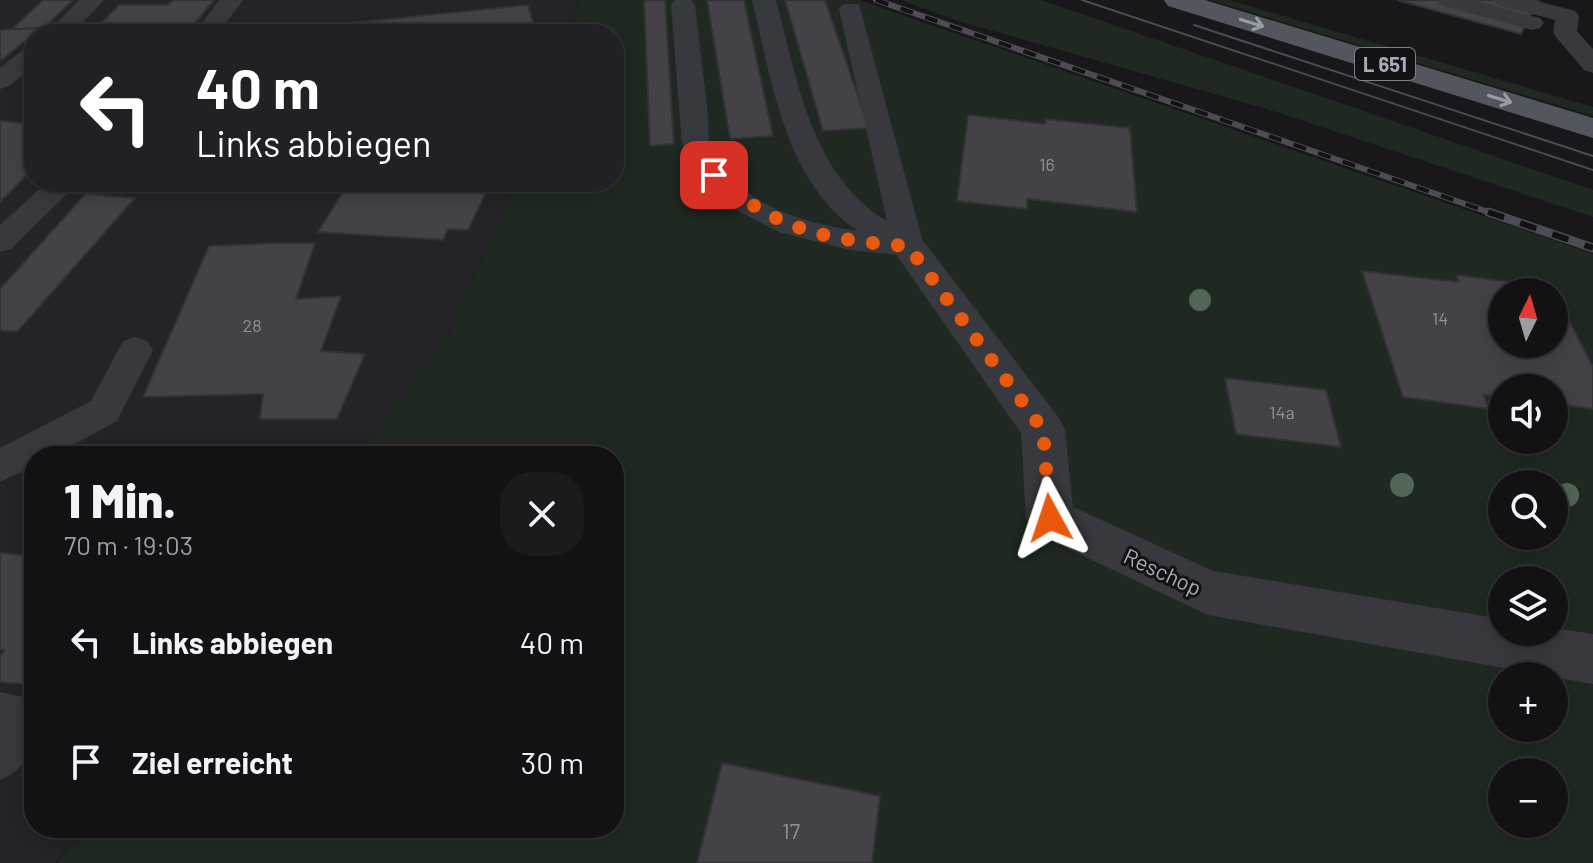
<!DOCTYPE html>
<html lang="de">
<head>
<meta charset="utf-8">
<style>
  :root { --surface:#121114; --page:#1b1a1d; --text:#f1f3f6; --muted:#9c9da0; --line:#313134 }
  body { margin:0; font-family:Barlow,sans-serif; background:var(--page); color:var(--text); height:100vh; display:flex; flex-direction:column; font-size:30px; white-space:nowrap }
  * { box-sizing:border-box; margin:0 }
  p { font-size:26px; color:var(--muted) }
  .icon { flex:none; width:44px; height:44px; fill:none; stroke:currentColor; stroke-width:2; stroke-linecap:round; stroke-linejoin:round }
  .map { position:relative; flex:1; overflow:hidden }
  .side { position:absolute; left:24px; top:446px; width:600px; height:392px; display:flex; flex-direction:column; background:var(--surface); border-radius:32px; box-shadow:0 4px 20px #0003,0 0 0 2px var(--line) }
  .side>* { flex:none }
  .guide { position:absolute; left:24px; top:24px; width:600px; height:168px; border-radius:32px; box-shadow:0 4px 20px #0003,0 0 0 2px var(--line); background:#202124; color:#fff; overflow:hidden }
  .needle { width:52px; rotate:5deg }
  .fabs { position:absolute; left:1488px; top:278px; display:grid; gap:16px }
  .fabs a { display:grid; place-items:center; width:80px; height:80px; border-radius:50%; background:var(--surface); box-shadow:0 4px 20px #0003,0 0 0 2px var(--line); font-size:40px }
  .pin { position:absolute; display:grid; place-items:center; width:68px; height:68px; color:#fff; margin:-34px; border-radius:16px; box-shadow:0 4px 12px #0006 }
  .me { position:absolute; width:88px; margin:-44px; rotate:355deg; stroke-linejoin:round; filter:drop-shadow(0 0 6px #0008) }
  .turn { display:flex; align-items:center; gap:28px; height:168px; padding:0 40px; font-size:36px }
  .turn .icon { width:104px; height:104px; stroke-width:2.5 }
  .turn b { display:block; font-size:56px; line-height:68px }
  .round { display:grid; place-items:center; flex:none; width:84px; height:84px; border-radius:32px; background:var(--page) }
  .head { display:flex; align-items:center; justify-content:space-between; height:136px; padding:0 40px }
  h1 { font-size:48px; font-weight:800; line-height:60px }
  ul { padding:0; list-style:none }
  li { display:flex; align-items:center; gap:24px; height:120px; padding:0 40px }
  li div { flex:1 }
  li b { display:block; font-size:30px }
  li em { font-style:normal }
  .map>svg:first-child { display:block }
  .built { fill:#242327 }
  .green { fill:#1f2821; fill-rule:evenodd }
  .building { fill:#424247; stroke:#323136; stroke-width:2; fill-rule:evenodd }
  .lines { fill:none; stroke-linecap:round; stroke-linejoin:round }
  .lane { fill:#38393f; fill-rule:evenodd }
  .street { fill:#38393f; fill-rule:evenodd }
  .primary { fill:#54565e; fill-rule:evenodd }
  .tram { stroke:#4b4d54; stroke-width:2 }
  .rail-far1-casing { stroke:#4b4d54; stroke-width:6 }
  .rail-casing { stroke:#4b4d54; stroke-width:9 }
  .rail-far1 { stroke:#121215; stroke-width:4; stroke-dasharray:13; stroke-linecap:butt }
  .rail { stroke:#121215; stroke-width:6; stroke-dasharray:17; stroke-linecap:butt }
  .tree { fill:#516654 }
  .oneway { stroke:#989ca8 }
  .route { stroke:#ea580c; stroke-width:14; stroke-dasharray:0 25.2 }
  .labels { text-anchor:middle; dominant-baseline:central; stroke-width:6; stroke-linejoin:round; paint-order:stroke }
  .number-label { font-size:18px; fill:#8f929d }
  .shield { fill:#121215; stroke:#7c7e88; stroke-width:2 }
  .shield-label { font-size:20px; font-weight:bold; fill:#a9adba }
  .street-label { font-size:22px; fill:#a9adba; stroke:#121215 }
  .near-number-label { font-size:22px; fill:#8f929d }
</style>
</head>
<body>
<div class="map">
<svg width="1593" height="863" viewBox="0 0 1593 863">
  <rect width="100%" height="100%" fill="#18171a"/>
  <path class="built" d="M0,0H578L570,34H34V182H516L449,334L358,456H34V828H82L56,863H0Z"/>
  <g class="green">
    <path d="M578,0H859L1593,254V863H57L82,828H614V456H358L449,334L516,182H614V34H570ZM1502,292H1554V344H1502ZM1502,388H1554V440H1502ZM1502,484H1554V536H1502ZM1502,580H1554V632H1502ZM1502,676H1554V728H1502ZM1502,772H1554V824H1502Z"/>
    <path d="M901,0H1041L1593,190V217L1270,110L958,21Z"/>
    <path d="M1210,0H1229L1593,107V116Z"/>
  </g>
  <g class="building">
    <path d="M43,0H73L44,28L12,29Z"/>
    <path d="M173,0H214L191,28L95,29L119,5H168Z"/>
    <path d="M644,0H665L674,144L650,146Z"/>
    <path d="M707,0H744L773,136L730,139Z"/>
    <path d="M785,0H825L869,128L823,131Z"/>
    <path d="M1397,0H1539L1521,34Z"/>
    <path d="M528,5L537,34H280V30Z"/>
    <path d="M44,28L34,34L0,61V30Z"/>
    <path d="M968,115L1045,124L1046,119L1130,128L1137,212L1027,199V209L957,201Z"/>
    <path d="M0,121L34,124V168L0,202Z"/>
    <path d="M349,182H491L468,230L448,229L443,240L318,232Z"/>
    <path d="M85,194L135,198L18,331H0V289Z"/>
    <path d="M279,243H315L296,299L341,296L321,351L365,354L337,419H260L263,394L143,397L209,246Z"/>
    <path d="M1362,271L1459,282L1456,275L1552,287L1593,367V409L1554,404V388H1502V397L1484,395L1489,409L1403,397ZM1502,292H1554V344H1502Z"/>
    <path d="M1225,378L1326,390L1341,447L1236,434Z"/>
    <path d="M0,553L34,556V685L0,682V657L5,650L0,649Z"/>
    <path d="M722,763L880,796L872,863H697Z"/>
  </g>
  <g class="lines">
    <g class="lane">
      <path d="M79,0H104L72,34H46Z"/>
      <path d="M219,0H243L218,34H194Z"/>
      <path d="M675,0H691L695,5C699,42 704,78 708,115C709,127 707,141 712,152C736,204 807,224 858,231C784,181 772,80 752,0H776C797,78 811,176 887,221L839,9L843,4H859L924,246L919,253L908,256L850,250L779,232L725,204L704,183L682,144L671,5Z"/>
      <path d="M1436,0H1474L1540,18L1544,23L1540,28L1532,30L1440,5Z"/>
      <path d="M1494,0H1533L1575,11L1579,16L1577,31L1593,49V73L1584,70L1556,37L1553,32L1555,20L1498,5Z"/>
      <path d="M34,46V66L9,86L0,89V68L25,48Z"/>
      <path d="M47,182H79L11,249L0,252V225Z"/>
      <path d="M135,337L147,341L153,350L117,421L53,456H34V466L0,482V448L91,401L123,341Z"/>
      <path d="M0,692L34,699C34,735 39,763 0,780Z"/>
    </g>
    <path class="street" d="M908,234L921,238L1059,418L1065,430L1073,507L1213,571L1502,619V632H1554V628L1593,634V684L1208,615L1033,532L1026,518L1021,433L890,246L895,238Z"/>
    <path class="primary" d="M1164,0H1205L1593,118V138L1168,6Z"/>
    <g class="tram">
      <path d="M1082,0L1593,170"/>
      <path d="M1194,25L1593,156"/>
    </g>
    <g class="rail-far1-casing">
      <path id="rail-far1" d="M876,0L1494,214"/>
    </g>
    <g class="rail-casing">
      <path id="rail" d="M1488,212L1593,248"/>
    </g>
    <use href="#rail-far1" class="rail-far1"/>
    <use href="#rail" class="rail"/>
  </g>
  <g class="tree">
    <circle cx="1200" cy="300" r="11"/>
    <circle cx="1402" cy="485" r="12"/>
    <circle cx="1567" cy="495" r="12"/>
  </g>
  <defs><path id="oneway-shaft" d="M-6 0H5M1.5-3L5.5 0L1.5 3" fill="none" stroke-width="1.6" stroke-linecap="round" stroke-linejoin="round" transform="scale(2)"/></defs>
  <g class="oneway">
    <use href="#oneway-shaft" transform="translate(1252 23) rotate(17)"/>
    <use href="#oneway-shaft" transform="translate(1500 99) rotate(17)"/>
  </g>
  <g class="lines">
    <path class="route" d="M714,175C776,231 827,240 908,246L1043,430L1050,518"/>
  </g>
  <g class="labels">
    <g class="number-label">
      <text x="1047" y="164">16</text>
      <text x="1440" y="318">14</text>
      <text x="252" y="325">28</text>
      <text x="1282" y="412">14a</text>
    </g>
    <rect class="shield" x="1355" y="48" width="60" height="32" rx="6"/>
    <g class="shield-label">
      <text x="1385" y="64">L 651</text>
    </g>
    <g class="street-label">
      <text transform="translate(1163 571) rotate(25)">Reschop</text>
    </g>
    <g class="near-number-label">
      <text x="791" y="830">17</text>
    </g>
  </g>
</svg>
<div class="fabs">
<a><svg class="needle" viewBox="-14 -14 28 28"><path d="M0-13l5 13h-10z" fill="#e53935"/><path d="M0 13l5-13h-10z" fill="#9c9da0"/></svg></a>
<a><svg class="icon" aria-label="sound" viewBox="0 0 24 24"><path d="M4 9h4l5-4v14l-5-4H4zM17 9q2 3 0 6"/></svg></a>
<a><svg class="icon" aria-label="search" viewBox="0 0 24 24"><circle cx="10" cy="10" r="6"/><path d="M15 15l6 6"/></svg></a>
<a><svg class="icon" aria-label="layers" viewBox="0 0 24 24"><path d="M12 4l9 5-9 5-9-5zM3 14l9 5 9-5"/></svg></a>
<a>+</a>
<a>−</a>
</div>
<div class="pin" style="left:714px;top:175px;background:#d93025"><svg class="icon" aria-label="arrive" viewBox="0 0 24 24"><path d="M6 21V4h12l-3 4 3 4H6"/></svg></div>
<svg class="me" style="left:1050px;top:518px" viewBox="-20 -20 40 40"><path d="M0-17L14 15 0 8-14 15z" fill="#ea580c" stroke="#fff" stroke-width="4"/></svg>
<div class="guide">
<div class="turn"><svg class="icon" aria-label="left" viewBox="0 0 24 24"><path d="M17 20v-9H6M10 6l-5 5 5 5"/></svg><div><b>40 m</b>Links abbiegen</div></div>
</div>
<section class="side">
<div class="head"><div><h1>1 Min.</h1><p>70 m · 19:03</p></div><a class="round"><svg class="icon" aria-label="close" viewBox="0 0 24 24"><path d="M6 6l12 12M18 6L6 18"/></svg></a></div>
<ul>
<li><svg class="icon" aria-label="left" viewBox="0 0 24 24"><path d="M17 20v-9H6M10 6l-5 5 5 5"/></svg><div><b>Links abbiegen</b></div><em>40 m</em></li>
<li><svg class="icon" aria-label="arrive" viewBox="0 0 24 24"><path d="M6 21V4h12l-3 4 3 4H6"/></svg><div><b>Ziel erreicht</b></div><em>30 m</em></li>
</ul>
</section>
</div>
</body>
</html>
